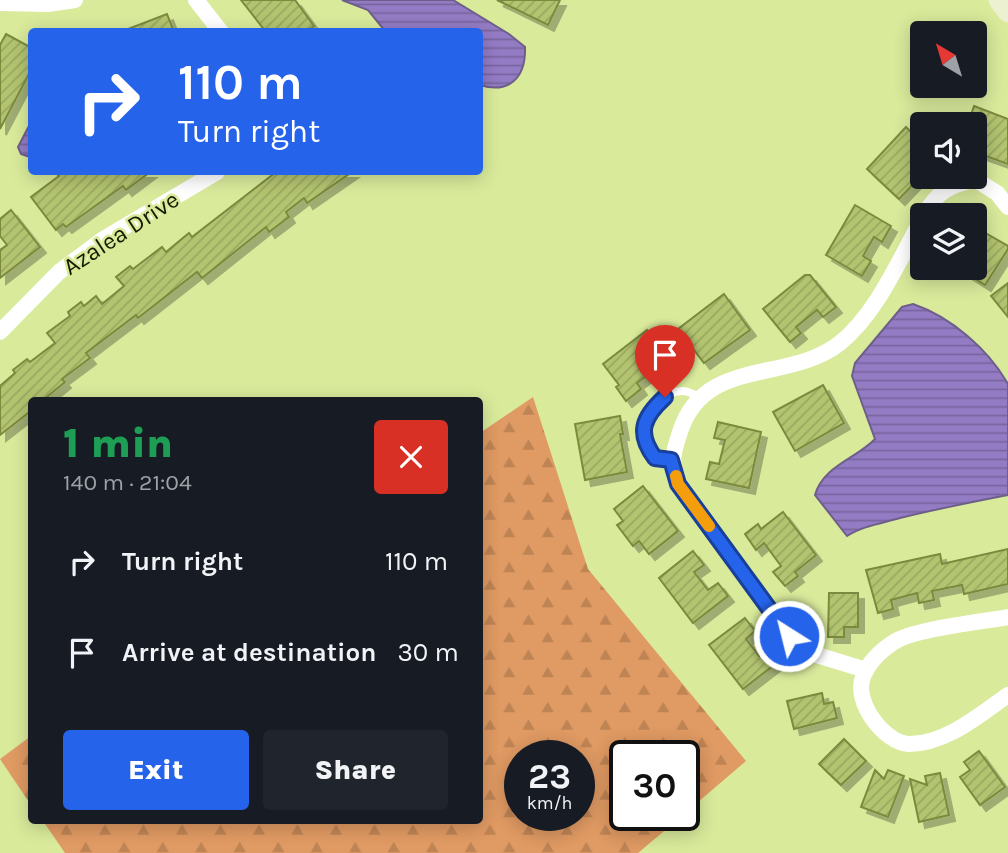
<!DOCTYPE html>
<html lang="en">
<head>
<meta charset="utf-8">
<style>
  :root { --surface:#171b24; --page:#20242c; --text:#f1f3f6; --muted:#9ea1a6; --accent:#2563eb }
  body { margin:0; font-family:Karla,sans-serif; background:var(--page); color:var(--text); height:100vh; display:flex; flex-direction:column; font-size:26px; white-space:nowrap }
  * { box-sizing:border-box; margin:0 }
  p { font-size:23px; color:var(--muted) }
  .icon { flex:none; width:38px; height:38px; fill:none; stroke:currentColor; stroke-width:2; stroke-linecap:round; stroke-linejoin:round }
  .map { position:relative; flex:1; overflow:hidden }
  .sheet { position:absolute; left:28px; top:397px; width:455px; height:427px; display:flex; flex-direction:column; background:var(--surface); border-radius:7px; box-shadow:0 4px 18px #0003 }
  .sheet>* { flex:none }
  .top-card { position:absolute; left:28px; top:28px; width:455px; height:147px; border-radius:7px; box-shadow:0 4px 18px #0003; background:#2563eb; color:#fff; overflow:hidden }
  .needle { width:46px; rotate:322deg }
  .tools { position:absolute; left:910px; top:21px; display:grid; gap:14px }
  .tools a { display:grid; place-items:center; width:77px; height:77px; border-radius:7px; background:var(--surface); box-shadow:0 4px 18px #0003; font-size:35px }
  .speed { position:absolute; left:504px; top:740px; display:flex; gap:14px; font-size:35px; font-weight:700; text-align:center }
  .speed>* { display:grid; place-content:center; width:91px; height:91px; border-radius:50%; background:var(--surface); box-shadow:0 4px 18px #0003; line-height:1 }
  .speed small { font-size:18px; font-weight:400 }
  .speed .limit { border:4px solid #111; border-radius:10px; background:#fff; color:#111 }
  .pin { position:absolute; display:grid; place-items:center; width:60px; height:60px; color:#fff; margin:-72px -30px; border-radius:50% 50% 50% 0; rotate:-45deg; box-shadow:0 0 7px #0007 }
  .pin .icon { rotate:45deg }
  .me { position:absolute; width:77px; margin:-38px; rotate:324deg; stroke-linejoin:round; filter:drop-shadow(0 0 5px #0008) }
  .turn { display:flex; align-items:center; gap:24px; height:147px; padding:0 35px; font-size:32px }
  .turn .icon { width:91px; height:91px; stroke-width:2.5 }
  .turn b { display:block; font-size:49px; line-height:60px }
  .round { display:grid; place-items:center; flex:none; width:74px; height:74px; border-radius:7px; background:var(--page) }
  .headline { display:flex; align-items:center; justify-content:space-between; height:119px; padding:0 35px }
  h1 { font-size:42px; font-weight:800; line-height:52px; color:#1e9e55 }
  .action { display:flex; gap:14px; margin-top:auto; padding:14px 35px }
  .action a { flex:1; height:80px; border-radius:7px; background:var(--accent); color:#fff; font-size:28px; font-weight:800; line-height:80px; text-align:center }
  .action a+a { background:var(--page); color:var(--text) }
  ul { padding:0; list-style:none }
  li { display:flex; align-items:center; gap:21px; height:91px; padding:0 35px }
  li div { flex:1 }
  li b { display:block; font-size:26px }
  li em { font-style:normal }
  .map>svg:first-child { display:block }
  .forest { fill:url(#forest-firs); fill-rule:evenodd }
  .water { fill:url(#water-rules); stroke:#6e5f8a; stroke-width:2 }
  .building { fill:url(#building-hatch); stroke:#7c8a3e; stroke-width:2; filter:url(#shadow) }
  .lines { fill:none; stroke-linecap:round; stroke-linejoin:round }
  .lane { stroke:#fff; stroke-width:8 }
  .street { stroke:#fff; stroke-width:16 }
  .secondary { stroke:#ebf1d1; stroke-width:21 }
  .route-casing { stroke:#184099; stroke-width:18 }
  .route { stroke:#2563eb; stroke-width:12 }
  .slow { stroke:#f59e0b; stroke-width:12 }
  .labels { text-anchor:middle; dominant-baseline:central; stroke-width:5; stroke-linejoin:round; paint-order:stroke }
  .street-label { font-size:24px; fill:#161b00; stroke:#d9ea9b }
</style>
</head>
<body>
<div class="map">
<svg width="1008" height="853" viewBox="0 0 1008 853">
  <defs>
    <pattern id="forest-firs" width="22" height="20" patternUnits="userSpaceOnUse" patternTransform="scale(1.75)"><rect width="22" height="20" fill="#e09a63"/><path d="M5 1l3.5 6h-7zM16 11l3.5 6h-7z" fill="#bf8454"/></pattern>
    <pattern id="water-rules" width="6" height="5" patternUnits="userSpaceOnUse" patternTransform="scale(1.75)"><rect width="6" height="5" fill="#947cc5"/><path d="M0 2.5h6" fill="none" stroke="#78659e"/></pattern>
    <pattern id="building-hatch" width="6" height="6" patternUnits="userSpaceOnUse" patternTransform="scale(1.75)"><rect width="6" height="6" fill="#b3c470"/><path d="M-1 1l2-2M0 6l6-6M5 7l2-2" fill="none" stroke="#99a85f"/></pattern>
    <filter id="shadow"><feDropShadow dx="6" dy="6" stdDeviation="0" flood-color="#0004"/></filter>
  </defs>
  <rect width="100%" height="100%" fill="#d9ea9b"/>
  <g class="forest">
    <path d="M533,397L588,569L746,761L684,814V756H625V816H682L638,853H65L43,821H480V433ZM520,756H579V816H520Z"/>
    <path d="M31,736V805L0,759Z"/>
  </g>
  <g class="water">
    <path d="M342,0H453L509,34L525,47C526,78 509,94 480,85V32L385,31L368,10Z"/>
    <path d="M31,122V156L30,157L21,154L18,147Z"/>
    <path d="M913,304C951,317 988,349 1008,384V495C972,502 936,509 900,518C883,523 862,526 847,536L815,495C823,466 856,459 875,439L852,376L855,363L902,307Z"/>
  </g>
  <g class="building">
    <path d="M241,0H295L314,26L306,32H266Z"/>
    <path d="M497,0H560L548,25Z"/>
    <path d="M167,14L174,32H124L123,31Z"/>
    <path d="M6,34L32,48V68L0,129V45Z"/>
    <path d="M974,106L1008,119V164L975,152V124H968Z"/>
    <path d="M906,127L922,143V175L899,199L867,169Z"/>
    <path d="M55,172H150L126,190L123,186L66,227L63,224L56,230L31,197L59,176Z"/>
    <path d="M276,172H352L307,203L304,198L286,212L289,217L269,232L266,227L202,278L197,272L138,318L136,315L86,353L90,358L62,379L65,382L42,401H32V410L0,435V386L15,373L13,370L27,359L30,362L55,343L47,333L70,316L68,312L81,302L84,306L96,296L102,304L124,286L116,277L130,266L133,269L162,247L166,252L189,233L192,237Z"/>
    <path d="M855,205L891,226L882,242L874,237L863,256L871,261L862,276L826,255Z"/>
    <path d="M11,210L40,247L0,278V250L7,245L0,236V219Z"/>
    <path d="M975,227L1008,246V249L985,285L958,268H975Z"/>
    <path d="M805,275H810L836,307L823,317L817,310L796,327L801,333L790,342L763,309Z"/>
    <path d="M1008,283V317L991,296Z"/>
    <path d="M724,294L750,330L704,363L678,329Z"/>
    <path d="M647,330L674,365L660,376L655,369L637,383L641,389L626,401L616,387L619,385L603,364Z"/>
    <path d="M823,385L844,423L795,451L773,412Z"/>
    <path d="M620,416L623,434H620L627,472L585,480L575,424Z"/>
    <path d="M718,422L761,432L749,488L706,479L710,462L719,464L725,440L714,438Z"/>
    <path d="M643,486L678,531L649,554L639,541L633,546L617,525L623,521L614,509Z"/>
    <path d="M783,512L816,555L795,572L798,576L785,586L773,572L781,566L764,543L756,550L745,534L758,524L761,529Z"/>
    <path d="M1008,549V584L964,594L962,585L932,591L934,600L919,603L917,593L891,600L893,609L878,613L866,570L940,554L942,564Z"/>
    <path d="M693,551L704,565L694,572L708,590L718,583L728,596L693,623L659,578Z"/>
    <path d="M829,593H858V627H844V637H828Z"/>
    <path d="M745,618L755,631L746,639L759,656L769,649L778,662L743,689L709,645Z"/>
    <path d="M822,693L824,704L833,702L837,718L794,729L787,701Z"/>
    <path d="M844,739L866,761L841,785L819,764Z"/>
    <path d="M979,751L1005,787L980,805L960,777L970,770L964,762Z"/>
    <path d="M875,770L884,779L888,770L904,776L888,817L861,807Z"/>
    <path d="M940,773L949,815L919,822L910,779L927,785L925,776Z"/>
  </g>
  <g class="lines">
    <path class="lane" d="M671,460L655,458C650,451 644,443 643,433C642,416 665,390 683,391C688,391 694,395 699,396"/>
    <g class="street">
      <path d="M196,0L221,32"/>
      <path d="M0,3L48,4L75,0"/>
      <path d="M924,215C937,192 950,184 976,180L997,193L1008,207"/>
      <path d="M0,332L59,272L102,240L217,172"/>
      <path d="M1008,617C981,622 914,629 894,642C880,651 869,661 863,677C853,701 884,743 909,744C946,744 979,715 1008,695"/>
      <path d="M866,670L807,652L789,636L678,484C671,459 672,456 680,432C704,356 788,384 840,343C877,313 899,260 922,219"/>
    </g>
    <path class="secondary" d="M999,0L1008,12"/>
  </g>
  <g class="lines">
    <g class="route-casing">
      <path id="route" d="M665,397C643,417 636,433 655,458L671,460L678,484L789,636"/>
    </g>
    <use href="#route" class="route"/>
    <path class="slow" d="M676,476L678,484L709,526"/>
  </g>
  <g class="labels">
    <g class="street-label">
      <text transform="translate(121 233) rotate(-33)">Azalea Drive</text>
    </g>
  </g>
</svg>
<div class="tools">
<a><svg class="needle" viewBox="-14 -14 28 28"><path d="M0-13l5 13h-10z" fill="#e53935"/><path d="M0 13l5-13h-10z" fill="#9ea1a6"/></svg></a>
<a><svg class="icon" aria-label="sound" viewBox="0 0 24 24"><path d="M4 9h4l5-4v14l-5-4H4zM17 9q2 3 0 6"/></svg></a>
<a><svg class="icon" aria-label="layers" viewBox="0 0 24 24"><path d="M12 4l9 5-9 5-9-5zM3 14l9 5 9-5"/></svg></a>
</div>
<div class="speed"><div>23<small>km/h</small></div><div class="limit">30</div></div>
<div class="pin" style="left:665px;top:397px;background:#d93025"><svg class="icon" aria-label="arrive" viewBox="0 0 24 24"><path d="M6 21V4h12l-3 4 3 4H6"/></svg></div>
<svg class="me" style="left:789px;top:636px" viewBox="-20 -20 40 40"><circle r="17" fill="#2563eb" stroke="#fff" stroke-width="3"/><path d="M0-11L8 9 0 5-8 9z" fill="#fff"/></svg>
<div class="top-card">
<div class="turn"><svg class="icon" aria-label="right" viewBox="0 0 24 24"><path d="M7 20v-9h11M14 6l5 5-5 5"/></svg><div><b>110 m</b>Turn right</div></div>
</div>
<section class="sheet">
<div class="headline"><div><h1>1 min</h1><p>140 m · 21:04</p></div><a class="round" style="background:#d93025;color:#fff"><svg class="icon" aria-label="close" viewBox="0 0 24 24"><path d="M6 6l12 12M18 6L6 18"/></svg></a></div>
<ul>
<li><svg class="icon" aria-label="right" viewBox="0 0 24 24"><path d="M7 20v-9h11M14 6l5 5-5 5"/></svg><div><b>Turn right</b></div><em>110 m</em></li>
<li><svg class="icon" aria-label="arrive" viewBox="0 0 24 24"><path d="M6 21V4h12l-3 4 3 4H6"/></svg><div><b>Arrive at destination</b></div><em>30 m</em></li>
</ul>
<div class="action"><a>Exit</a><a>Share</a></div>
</section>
</div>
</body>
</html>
